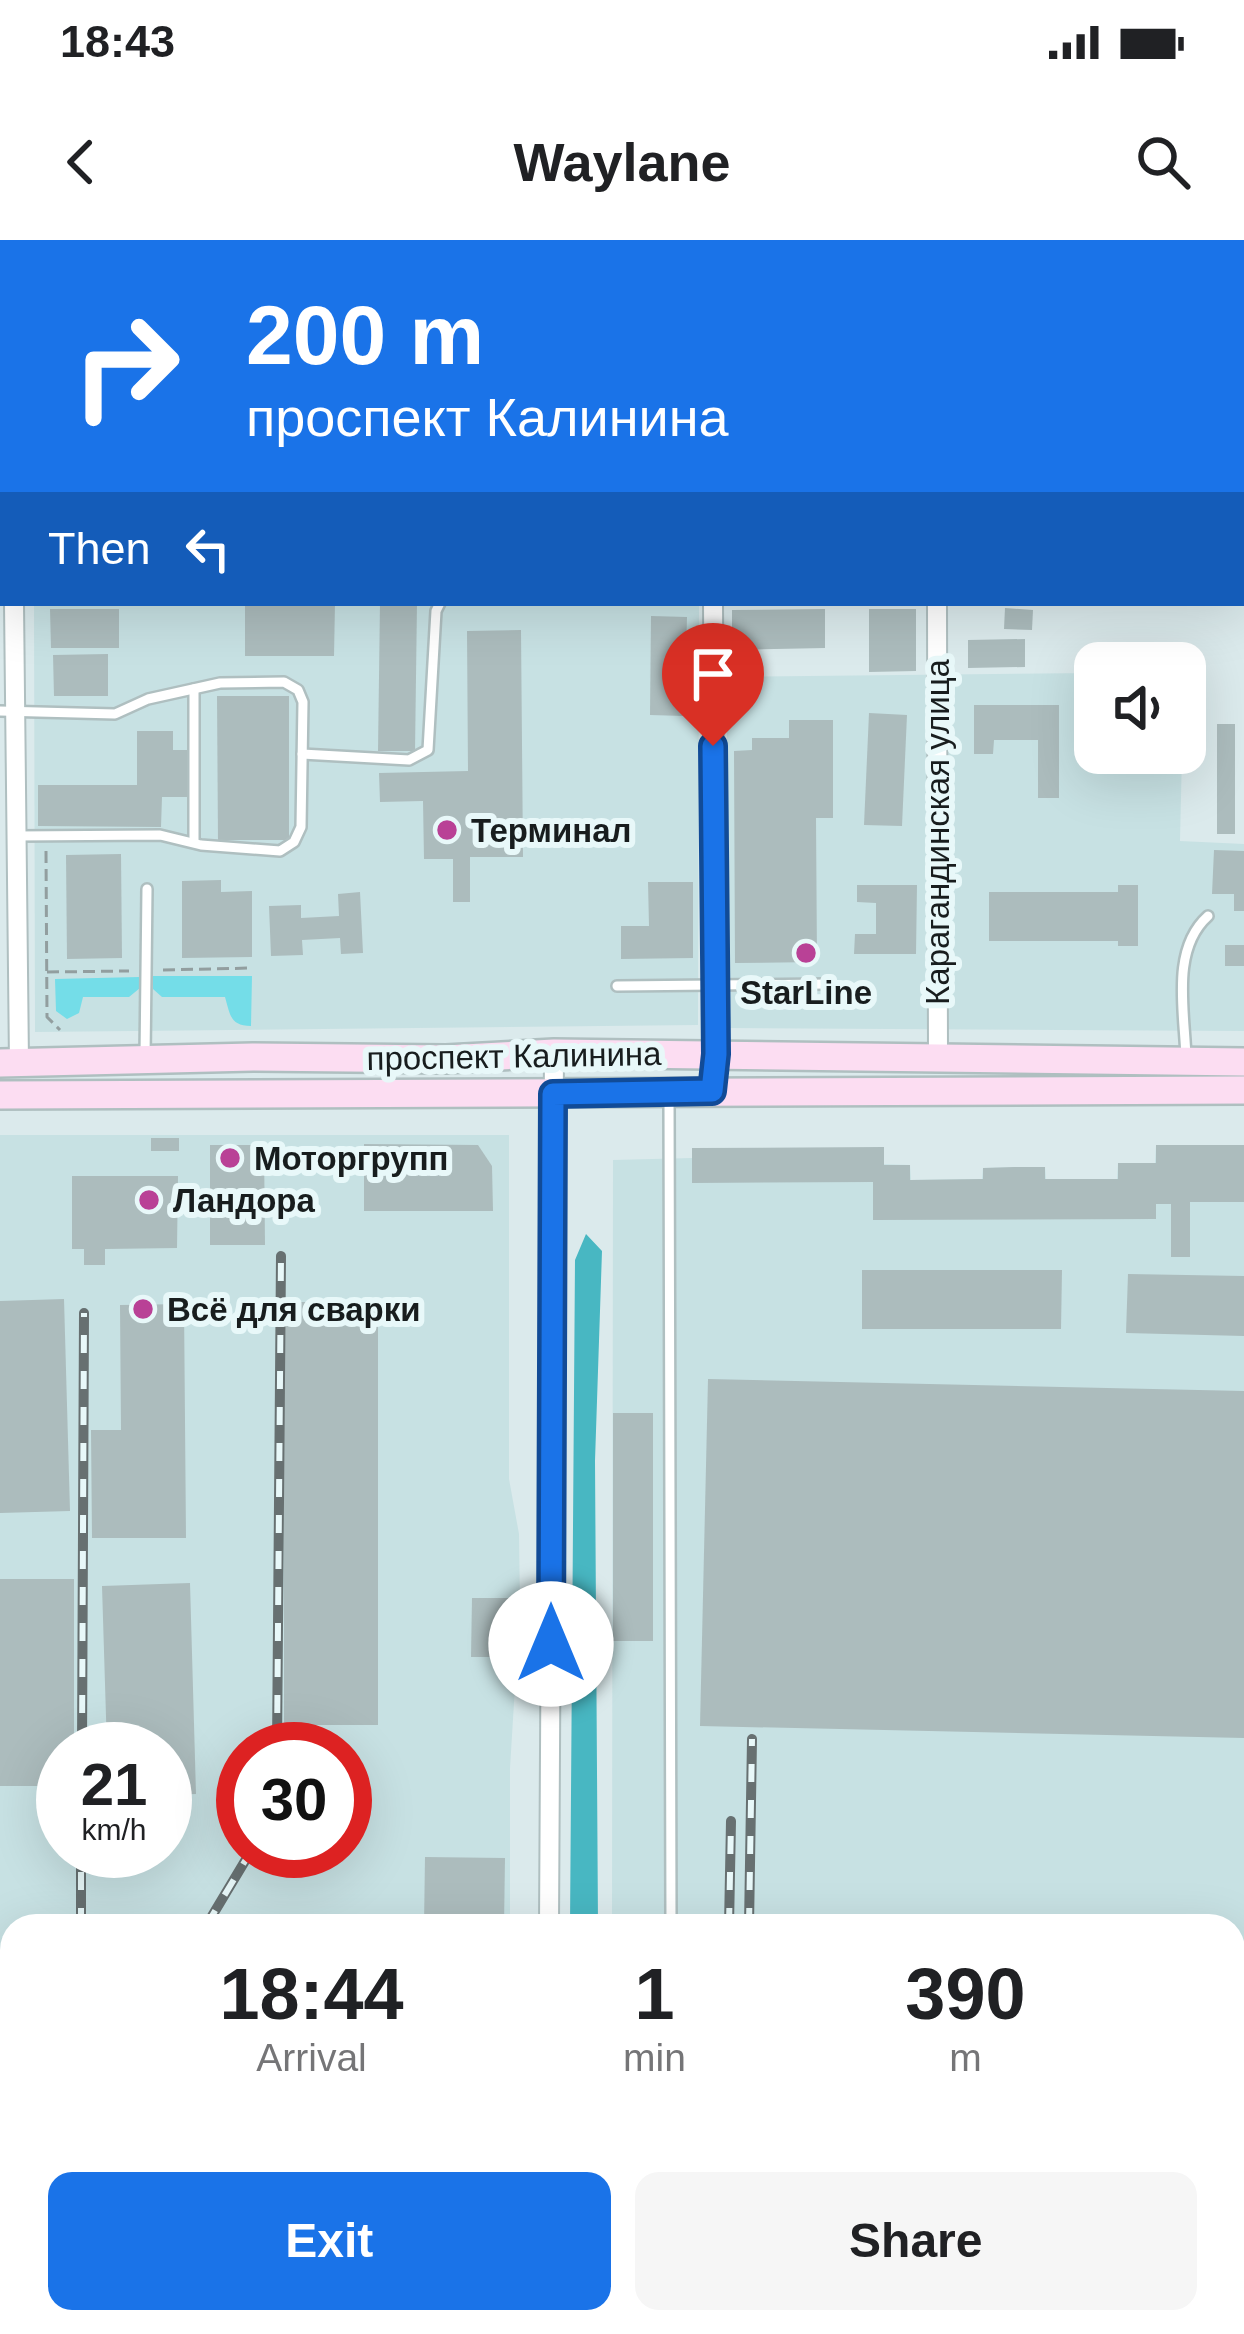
<!DOCTYPE html>
<html lang="en">
<head>
<meta charset="utf-8">
<style>
  :root { --surface:#fff; --page:#f6f6f6; --text:#202124; --muted:#757577; --accent:#1a73e8 }
  body { margin:0; font-family:Helvetica,sans-serif; background:var(--page); color:var(--text); height:100vh; display:flex; flex-direction:column; font-size:45px; white-space:nowrap }
  * { box-sizing:border-box; margin:0 }
  p { font-size:39px; color:var(--muted) }
  .icon { flex:none; width:66px; height:66px; fill:none; stroke:currentColor; stroke-width:2; stroke-linecap:round; stroke-linejoin:round }
  .map { position:relative; flex:1; overflow:hidden }
  .side { position:absolute; left:0px; top:1674px; width:1245px; height:420px; display:flex; flex-direction:column; background:var(--surface); border-radius:36px 36px 0 0; box-shadow:0 12px 48px #0002 }
  .side>* { flex:none }
  .guide { position:absolute; left:0px; top:0px; width:1245px; height:366px; box-shadow:0 12px 48px #0002; background:#1a73e8; color:#fff; overflow:hidden }
  .tools { position:absolute; left:1074px; top:402px; display:grid; gap:24px }
  .tools a { display:grid; place-items:center; width:132px; height:132px; border-radius:24px; background:var(--surface); box-shadow:0 12px 48px #0002; font-size:60px }
  .speed { position:absolute; left:36px; top:1482px; display:flex; gap:24px; font-size:60px; font-weight:700; text-align:center }
  .speed>* { display:grid; place-content:center; width:156px; height:156px; border-radius:50%; background:var(--surface); box-shadow:0 12px 48px #0002; line-height:1 }
  .speed small { font-size:30px; font-weight:400 }
  .speed .limit { border:18px solid #d22; background:#fff; color:#111 }
  .pin { position:absolute; display:grid; place-items:center; width:102px; height:102px; color:#fff; margin:-123px -51px; border-radius:50% 50% 50% 0; rotate:-45deg; box-shadow:0 0 12px #0007 }
  .pin .icon { rotate:45deg }
  .me { position:absolute; width:132px; margin:-66px; rotate:0deg; stroke-linejoin:round; filter:drop-shadow(0 0 9px #0008) }
  .turn { display:flex; align-items:center; gap:42px; height:252px; padding:0 48px; font-size:54px }
  .turn .icon { width:156px; height:156px; stroke-width:2.5 }
  .turn b { display:block; font-size:84px; line-height:102px }
  .then { display:flex; align-items:center; height:114px; padding:0 48px; background:#0003; gap:24px; font-size:45px }
  .eta { display:flex; justify-content:space-evenly; align-items:center; height:204px; text-align:center }
  .eta b { font-size:72px; font-weight:700; line-height:84px }
  .cta { display:flex; gap:24px; margin-top:auto; padding:24px 48px }
  .cta a { flex:1; height:138px; border-radius:24px; background:var(--accent); color:#fff; font-size:48px; font-weight:700; line-height:138px; text-align:center }
  .cta a+a { background:var(--page); color:var(--text) }
  .status { display:flex; justify-content:space-between; align-items:center; height:84px; padding:0 60px; background:var(--surface); direction:ltr }
  .status svg { height:33px; fill:currentColor }
  header { display:flex; justify-content:space-between; align-items:center; height:156px; padding:0 48px; background:var(--surface); font-size:54px; font-weight:700 }
  .map>svg:first-child { display:block }
  .built { fill:#c7e1e3; fill-rule:evenodd }
  .green { fill:#74dde8 }
  .forest { fill:#48b7c2 }
  .building { fill:#acbcbd }
  .lines { fill:none; stroke-linecap:round; stroke-linejoin:round }
  .lane-casing { stroke:#afbfc0; stroke-width:14 }
  .street-casing { stroke:#afbfc0; stroke-width:22 }
  .secondary-casing { stroke:#afbfc0; stroke-width:32 }
  .path { stroke:#929e9f; stroke-width:3; stroke-dasharray:12 6; stroke-linecap:butt }
  .lane { stroke:#fff; stroke-width:9 }
  .street { stroke:#fff; stroke-width:18 }
  .secondary { stroke:#fcddf2; stroke-width:27 }
  .rail-casing { stroke:#677071; stroke-width:10 }
  .rail { stroke:#e8f8f9; stroke-width:6; stroke-dasharray:18; stroke-linecap:butt }
  .route-casing { stroke:#114b97; stroke-width:30 }
  .route { stroke:#1a73e8; stroke-width:21 }
  .poi-dot { fill:#b94196; stroke:#e8f8f9; stroke-width:4.5 }
  .labels { text-anchor:middle; dominant-baseline:central; stroke-width:12; stroke-linejoin:round; paint-order:stroke }
  .poi-label { font-size:33px; font-weight:bold; fill:#181d1e; stroke:#e8f8f9; text-anchor:start }
  .street-label { font-size:33px; fill:#181d1e; stroke:#e8f8f9 }
</style>
</head>
<body>
<div class="status"><b>18:43</b><svg viewBox="0 0 49 12"><path d="M0 12V9h3v3zM5 12V6h3v6zM10 12V3h3v9zM15 12V0h3v12zM26 1h20v11H26zM47 4h2v5h-2z"/></svg></div>
<header><svg class="icon" aria-label="back" viewBox="0 0 24 24"><path d="M15 5l-7 7 7 7"/></svg>Waylane<svg class="icon" aria-label="search" viewBox="0 0 24 24"><circle cx="10" cy="10" r="6"/><path d="M15 15l6 6"/></svg></header>
<div class="map">
<svg width="1244" height="2094" viewBox="0 0 1244 2094">
  <rect width="100%" height="100%" fill="#dbeaec"/>
  <g class="built">
    <rect x="34" y="0" width="666" height="3"/>
    <path d="M34,363H699L698,785L35,792Z"/>
    <path d="M1095,433V513H1182L1180,601L1244,604V791L727,788V437Z"/>
    <path d="M0,895H509V1239L519,1294L520,1365L510,1528V1686H12V2082H510V2094H0ZM63,1509H165V1611H63ZM243,1509H345V1611H243Z"/>
    <path d="M1156,905H1244V2094H611V2082H1233V1686H612L613,920L692,918L910,925L911,940L982,939L983,928L1045,927L1046,939H1117L1118,923H1155Z"/>
  </g>
  <g class="green">
    <path d="M153,736H252L251,786C230,786 230,774 225,757H162L153,749Z"/>
    <path d="M139,737L140,748L129,757H83L79,773L67,779L56,771L55,739Z"/>
  </g>
  <path class="forest" d="M586,994L602,1011L595,1221L598,1686H570L575,1020Z"/>
  <g class="building">
    <path d="M245,363H335L334,416H245Z"/>
    <path d="M380,363H417L415,511H378Z"/>
    <path d="M1005,368L1033,370L1032,390L1004,389Z"/>
    <path d="M50,369H119V408H51Z"/>
    <path d="M825,369V408L732,410V370Z"/>
    <path d="M869,369H916V431L869,432Z"/>
    <path d="M651,376L687,377L684,476L650,475Z"/>
    <path d="M521,390L523,617H470V662H453V619H424L423,561L380,562L379,533L468,531L467,391Z"/>
    <path d="M1025,399V427L968,428V400Z"/>
    <path d="M108,414V456H54L53,415Z"/>
    <path d="M217,456H289V600H218Z"/>
    <path d="M974,465H1059V558H1038V500H994L993,514H974Z"/>
    <path d="M869,473L907,475L902,586L864,585Z"/>
    <path d="M789,480H833V578H816L817,722L735,723L734,511L752,510V498H789Z"/>
    <rect x="1217" y="484" width="18" height="110"/>
    <path d="M137,491H173V510H187V557H162L161,587L38,586V545H137Z"/>
    <path d="M1214,610L1244,611V671H1234V654H1212Z"/>
    <path d="M121,614L122,718L67,719L66,615Z"/>
    <path d="M221,640V652L252,651V717L182,718V641Z"/>
    <path d="M648,642H693V718L621,719V686H649Z"/>
    <path d="M857,645H917L916,714H854L855,694H876V663L857,662Z"/>
    <path d="M1118,645H1138V706H1118V701H989V652H1118Z"/>
    <path d="M360,652L363,713L341,714L340,698L302,700L303,715L271,716L269,666L301,665V678L339,676L338,654Z"/>
    <rect x="1225" y="705" width="19" height="21"/>
    <rect x="151" y="898" width="28" height="13"/>
    <path d="M364,904L478,905L492,926L493,971H364Z"/>
    <path d="M210,905H264L265,1005H210Z"/>
    <path d="M1156,905H1244V962H1190V1017H1171V964H1156V979L873,980V942L692,943V908L884,907V925H910V940L983,939V928L1014,927H1045V939H1118V923H1156Z"/>
    <path d="M72,936H178L177,1008L105,1009V1025H84V1009H72Z"/>
    <path d="M862,1030H1062L1061,1089H862Z"/>
    <path d="M1128,1034L1244,1036V1096L1126,1093Z"/>
    <path d="M64,1059L70,1271L0,1273V1061Z"/>
    <rect x="284" y="1062" width="94" height="423"/>
    <path d="M184,1064L186,1298H92L91,1190H121L120,1065Z"/>
    <path d="M708,1139L1244,1151V1498L700,1486Z"/>
    <rect x="613" y="1173" width="40" height="228"/>
    <path d="M0,1339H74V1509H63V1546H0Z"/>
    <path d="M190,1343L196,1554L165,1555V1509H107L102,1346Z"/>
    <path d="M472,1358H516L514,1417H471Z"/>
    <path d="M425,1617L505,1618L504,1686H424Z"/>
    <rect x="827" y="2082" width="88" height="12"/>
    <rect x="983" y="2082" width="131" height="12"/>
  </g>
  <g class="lines">
    <g class="lane-casing">
      <g id="lane">
        <path d="M390,3L394,0"/>
        <path d="M0,55H3"/>
        <path d="M1242,92L1244,95"/>
        <path d="M1242,239H1244"/>
        <path d="M194,449V602"/>
        <path d="M0,471L115,474L148,459L220,443L284,442L298,450L303,462L301,587L294,602L280,611L201,605L160,595L16,596"/>
        <path d="M302,514L409,520L428,510L436,371L440,363"/>
        <path d="M617,746L828,744"/>
        <path d="M145,817L147,649"/>
        <path d="M1186,819C1185,773 1170,710 1208,676"/>
        <path d="M669,857L671,1686"/>
      </g>
    </g>
    <g class="street-casing">
      <g id="street">
        <path d="M10,0V3"/>
        <path d="M713,0V3"/>
        <path d="M941,3V0"/>
        <path d="M0,215H3"/>
        <path d="M1242,336H1244"/>
        <path d="M14,363L19,823"/>
        <path d="M713,363L716,815"/>
        <path d="M937,363L938,820"/>
        <path d="M549,1686L554,813"/>
        <path d="M551,2094V2082"/>
      </g>
    </g>
    <g class="secondary-casing">
      <g id="secondary">
        <path d="M0,823L253,817L446,819L554,813L1244,822"/>
        <path d="M0,855L1244,850"/>
      </g>
    </g>
    <g class="path">
      <path d="M46,611L47,777L60,790"/>
      <path d="M163,730L252,728"/>
      <path d="M47,732L129,731"/>
    </g>
    <use href="#lane" class="lane"/>
    <use href="#street" class="street"/>
    <use href="#secondary" class="secondary"/>
    <g class="rail-casing">
      <g id="rail">
        <path d="M82,1509L84,1073"/>
        <path d="M277,1509L281,1016"/>
        <path d="M81,1686V1611"/>
        <path d="M206,1686L251,1611"/>
        <path d="M729,1686L731,1581"/>
        <path d="M749,1686L752,1499"/>
        <path d="M0,1753L12,1787"/>
        <path d="M84,2082V2094"/>
        <path d="M39,2094L40,2082"/>
        <path d="M642,2094L645,2082"/>
      </g>
    </g>
    <use href="#rail" class="rail"/>
  </g>
  <g class="lines">
    <g class="route-casing">
      <path id="route" d="M551,1404L553,854L712,851L716,814L713,506"/>
    </g>
    <use href="#route" class="route"/>
  </g>
  <g class="poi-dot">
    <circle cx="447" cy="590" r="12"/>
    <circle cx="806" cy="713" r="12"/>
    <circle cx="230" cy="918" r="12"/>
    <circle cx="149" cy="960" r="12"/>
    <circle cx="143" cy="1069" r="12"/>
  </g>
  <g class="labels">
    <g class="poi-label">
      <text x="471" y="590">Терминал</text>
      <text x="806" y="752" text-anchor="middle">StarLine</text>
      <text x="254" y="918">Моторгрупп</text>
      <text x="173" y="960">Ландора</text>
      <text x="167" y="1069">Всё для сварки</text>
    </g>
    <g class="street-label">
      <text transform="translate(937 592) rotate(-90)">Карагандинская улица</text>
      <text transform="translate(514 816) rotate(-1)">проспект Калинина</text>
    </g>
  </g>
</svg>
<div class="tools">
<a><svg class="icon" aria-label="sound" viewBox="0 0 24 24"><path d="M4 9h4l5-4v14l-5-4H4zM17 9q2 3 0 6"/></svg></a>
</div>
<div class="speed"><div>21<small>km/h</small></div><div class="limit">30</div></div>
<div class="pin" style="left:713px;top:506px;background:#d93025"><svg class="icon" aria-label="arrive" viewBox="0 0 24 24"><path d="M6 21V4h12l-3 4 3 4H6"/></svg></div>
<svg class="me" style="left:551px;top:1404px" viewBox="-20 -20 40 40"><circle r="19" fill="#fff"/><path d="M0-13L10 11 0 6-10 11z" fill="#1a73e8"/></svg>
<div class="guide">
<div class="turn"><svg class="icon" aria-label="right" viewBox="0 0 24 24"><path d="M7 20v-9h11M14 6l5 5-5 5"/></svg><div><b>200 m</b>проспект Калинина</div></div>
<div class="then">Then<svg class="icon" aria-label="left" viewBox="0 0 24 24"><path d="M17 20v-9H6M10 6l-5 5 5 5"/></svg></div>
</div>
<section class="side">
<div class="eta">
<div><b>18:44</b><p>Arrival</p></div>
<div><b>1</b><p>min</p></div>
<div><b>390</b><p>m</p></div>
</div>
<div class="cta"><a>Exit</a><a>Share</a></div>
</section>
</div>
</body>
</html>
